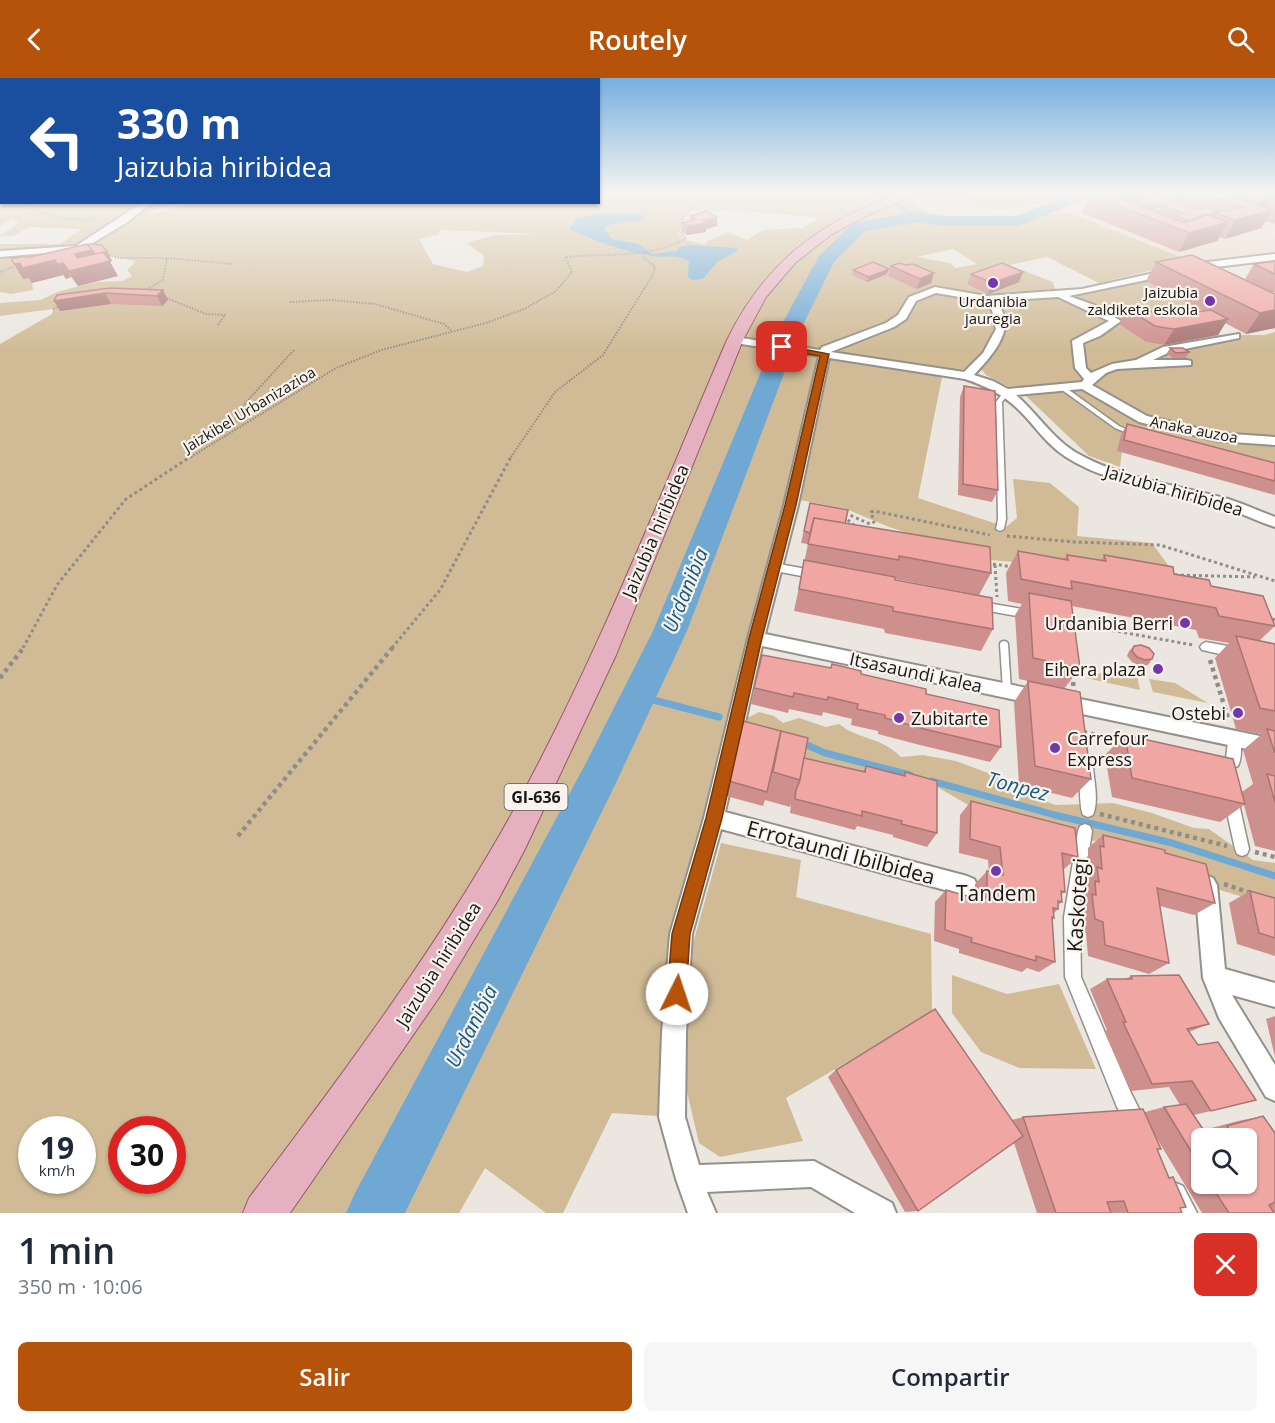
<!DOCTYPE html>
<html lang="es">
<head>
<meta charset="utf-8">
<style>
  :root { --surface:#fff; --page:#f6f6f7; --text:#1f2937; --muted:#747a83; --accent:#b45309 }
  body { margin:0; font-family:"Open Sans",sans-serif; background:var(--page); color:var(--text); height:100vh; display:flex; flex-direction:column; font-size:22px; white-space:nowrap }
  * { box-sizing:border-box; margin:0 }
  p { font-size:20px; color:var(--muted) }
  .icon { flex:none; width:33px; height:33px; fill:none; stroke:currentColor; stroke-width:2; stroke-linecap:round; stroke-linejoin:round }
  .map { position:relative; height:1135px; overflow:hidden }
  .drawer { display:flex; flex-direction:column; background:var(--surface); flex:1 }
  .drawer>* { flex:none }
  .banner { position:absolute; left:0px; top:0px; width:600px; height:126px; box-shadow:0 2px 4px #0004; background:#1a4fa0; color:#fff; overflow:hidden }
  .fabs { position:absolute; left:1191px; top:1050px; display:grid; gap:12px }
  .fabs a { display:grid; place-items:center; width:66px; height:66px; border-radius:9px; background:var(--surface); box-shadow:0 2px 4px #0004; font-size:30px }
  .speed { position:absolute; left:18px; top:1038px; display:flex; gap:12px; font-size:30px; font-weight:700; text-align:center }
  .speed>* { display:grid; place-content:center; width:78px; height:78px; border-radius:50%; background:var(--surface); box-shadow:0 2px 4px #0004; line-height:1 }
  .speed small { font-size:15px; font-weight:400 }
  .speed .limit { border:9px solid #d22; background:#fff; color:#111 }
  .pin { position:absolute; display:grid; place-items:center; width:51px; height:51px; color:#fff; margin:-26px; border-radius:12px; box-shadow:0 3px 9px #0006 }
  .me { position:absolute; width:66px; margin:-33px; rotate:4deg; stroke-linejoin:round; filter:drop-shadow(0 0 4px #0008) }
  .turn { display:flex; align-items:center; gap:21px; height:126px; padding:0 18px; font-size:27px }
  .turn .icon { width:78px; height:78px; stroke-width:2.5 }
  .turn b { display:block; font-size:42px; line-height:51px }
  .round { display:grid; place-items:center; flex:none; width:63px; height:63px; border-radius:9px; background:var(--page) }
  .headline { display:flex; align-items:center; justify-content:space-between; height:102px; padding:0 18px }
  h1 { font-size:36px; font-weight:600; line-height:45px }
  .action { display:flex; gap:12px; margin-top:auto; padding:12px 18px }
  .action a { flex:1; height:69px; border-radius:9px; background:var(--accent); color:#fff; font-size:24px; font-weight:600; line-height:69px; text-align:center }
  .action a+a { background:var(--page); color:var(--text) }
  header { display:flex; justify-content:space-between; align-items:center; height:78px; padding:0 18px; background:var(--accent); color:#fff; font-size:27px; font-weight:600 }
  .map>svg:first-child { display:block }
  .education { fill:#eed9cb }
  .green { fill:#d0bb96; fill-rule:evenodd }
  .water { fill:#6fa9d3 }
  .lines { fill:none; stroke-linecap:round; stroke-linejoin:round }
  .stream-far1 { stroke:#6fa9d3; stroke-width:3 }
  .stream { stroke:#6fa9d3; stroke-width:7 }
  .river { fill:#6fa9d3; fill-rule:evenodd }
  .service-casing { stroke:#94908a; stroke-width:3 }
  .pedestrian-casing { stroke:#94908a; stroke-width:3 }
  .minor-casing { stroke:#94908a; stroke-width:4 }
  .primary-casing { stroke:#935968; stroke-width:2 }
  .path-far2 { stroke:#908d88; stroke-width:2; stroke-dasharray:1.5 1.5; stroke-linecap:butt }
  .path-far1 { stroke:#908d88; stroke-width:3; stroke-dasharray:3 3; stroke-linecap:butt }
  .path { stroke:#908d88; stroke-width:4.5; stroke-dasharray:4 4; stroke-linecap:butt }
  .service { fill:#fff; fill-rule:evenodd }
  .pedestrian { fill:#fff; fill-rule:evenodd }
  .minor { fill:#fff; fill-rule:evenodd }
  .primary { fill:#e5b0bf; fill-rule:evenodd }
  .wall { fill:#ce908d; fill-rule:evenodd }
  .shaded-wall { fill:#a87573 }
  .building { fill:#f0a7a4; stroke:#a87573; stroke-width:1.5 }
  .route { fill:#b45309; stroke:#753606; stroke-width:1.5 }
  .poi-dot { fill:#7436ab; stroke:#f8f4ed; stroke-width:2 }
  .labels { text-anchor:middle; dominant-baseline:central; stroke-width:4.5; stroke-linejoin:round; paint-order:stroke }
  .far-poi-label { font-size:15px; fill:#191715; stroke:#f8f4ed; text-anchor:end }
  .far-street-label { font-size:15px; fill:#191715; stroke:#f8f4ed }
  .shield { fill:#f8f4ed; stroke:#5c5956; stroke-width:1.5 }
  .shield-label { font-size:16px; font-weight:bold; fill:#191715 }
  .street-label { font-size:18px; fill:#191715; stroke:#f8f4ed }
  .poi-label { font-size:18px; fill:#191715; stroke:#f8f4ed; text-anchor:end }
  .water-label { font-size:20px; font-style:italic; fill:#135880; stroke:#f8f4ed }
  .near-street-label { font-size:21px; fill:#191715; stroke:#f8f4ed }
  .near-poi-label { font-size:21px; fill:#191715; stroke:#f8f4ed }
</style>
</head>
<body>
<header><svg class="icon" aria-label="back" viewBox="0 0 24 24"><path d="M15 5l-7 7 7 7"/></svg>Routely<svg class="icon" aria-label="search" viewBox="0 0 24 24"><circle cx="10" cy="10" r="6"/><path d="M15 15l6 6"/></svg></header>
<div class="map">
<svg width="1275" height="1135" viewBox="0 0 1275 1135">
  <rect width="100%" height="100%" fill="#ebe7e0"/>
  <path class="education" d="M937,115H1275V152L1271,154L1275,160V174L1232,182L1190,183L1070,135L973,141L945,140L918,131L915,122L922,117Z"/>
  <g class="green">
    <path d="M0,115L2,124L141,125L136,128L163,125L147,137L199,124H598L599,115H936L922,117L915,122L918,131L945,140L973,141L1070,135L1190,183L1099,205L1047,179L1009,187L1053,204L1055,211L1075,218L1146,203L1223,244L1120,246L1146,264L1165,267L1218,257H1264L1275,254V388L1125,348L1120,389L1089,378L1026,318L986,297L977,286L942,299L918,420L1006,449L1017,440L1013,401L1050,405L1079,429L1077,458L1152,465L1171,491L1159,495L989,482L889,449L846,431L790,420L783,430L762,534L681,856L672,1039L612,1035L563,1135H546L485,1090L459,1135H0V266L52,236L53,231L0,238V225L40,222L60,213L96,204L122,203L132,198L127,192L136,183L106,177L32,205L33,212L11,216L0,214V166H60L82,151L29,149L13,158H0L18,145L13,140L0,148ZM689,132L743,133L819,140L803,150L763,152L747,162L728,154L708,163L705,166L685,162L677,153ZM441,152L538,156L494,157L467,165L484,178L483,188L467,194L433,186L419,161L438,157ZM953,171L977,186L955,190L950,185L917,179ZM32,1052H82V1102H32ZM122,1052H172V1102H122Z"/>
    <path d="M962,115H1071L1068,118C1035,126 993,143 962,120Z"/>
    <path d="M1111,592L1137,598L1140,612L1086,600Z"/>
    <path d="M1149,601L1175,605L1208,625L1153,614Z"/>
    <path d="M759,634L774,638L783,645L799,640L826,649L839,646C859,662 880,658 901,679L923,677L956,683L1004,701L1026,717L1056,727L1113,725L1152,735L1194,750L1209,751L1253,782L1275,785V829L1220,812L1191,786L1162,773L1062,758L970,728L939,710L848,700L789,674L779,659L751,654L747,640Z"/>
    <path d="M721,765L801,782L796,819L931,856L932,934L786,1020L803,1063L720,1079L699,1065L684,1001L692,869Z"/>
    <path d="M952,897L1007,916L1059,906L1096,991L1019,990L981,974L952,935Z"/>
  </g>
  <path class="water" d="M597,136H638L646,139L641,143C629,145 613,142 604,151L612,161L639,166L652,176L676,173L680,169L688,167L737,170L738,173L718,183L703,201L692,202L688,199L689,183C677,176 664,180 651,178C622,173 596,163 569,151L577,141Z"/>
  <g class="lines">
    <g class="stream-far1">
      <path d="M875,115L885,121"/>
      <path d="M895,126L917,139"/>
    </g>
    <g class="stream">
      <path d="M638,618L719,639"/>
      <path d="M800,664L825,675L910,697"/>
      <path d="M932,703L1055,737L1172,765L1275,798"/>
    </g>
    <path class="river" d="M1075,115H1151L1143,120H1102L1081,123L1018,148H945L917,144L865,153L834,184L800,253L687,553L615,707L405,1135H346L355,1115L587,683L653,553L778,253L819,178L853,145L859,144L917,134L945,138H1016Z"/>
    <g class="service-casing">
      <g id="service">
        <path d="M1058,307H1062L1119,348L1135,355L1132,357L1115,350L1058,309Z"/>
        <path d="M1006,313L1009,315L1002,324L1006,441L1004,451L1000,453L996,451L998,441L996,324L1004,314Z"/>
        <path d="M1004,563L1007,564L1008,566L1011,613L1010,615H1004L1003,613L1000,566L1001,564Z"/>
      </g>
    </g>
    <g class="pedestrian-casing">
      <g id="pedestrian">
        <path d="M774,485L817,493L823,497L817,501L770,492L769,489L770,486Z"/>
        <path d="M976,523L1033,533L1039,537L1033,541L972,530L970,527L972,524Z"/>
        <path d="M1206,564L1238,570L1242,572L1244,575L1242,578L1238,580L1202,572L1200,569L1202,566Z"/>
        <path d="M1234,654L1239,656C1242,664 1242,680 1238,688L1233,690L1231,696L1226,698L1221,696L1218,687L1220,683L1226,680L1229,656Z"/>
        <path d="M1086,683L1091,685L1093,689C1094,704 1099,722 1093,737L1088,739L1083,737C1079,728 1080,700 1079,689L1081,685Z"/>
        <path d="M1231,715L1236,716L1238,721L1249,771L1247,776L1242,778L1237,776L1235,771L1224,721L1226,716Z"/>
        <path d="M1085,746L1090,748L1092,753L1080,839L1081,899L1131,1015L1146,1045L1144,1052L1137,1054L1130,1052L1117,1029L1065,899L1064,839L1078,753L1080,748Z"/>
        <path d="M1176,1105L1183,1108L1197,1135H1176L1166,1115L1169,1108Z"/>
      </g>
    </g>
    <g class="minor-casing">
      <g id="minor">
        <path d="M143,124H153L126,145L81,172L0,179V173L76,168Z"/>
        <path d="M1275,176V182L1199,191L1069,218L1094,227L1121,243L1100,258L1083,265L1086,290L1091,295L1112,286L1136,282L1163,269L1239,256V260L1170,274L1153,282H1187L1191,283V287L1117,291L1106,295L1092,307L1147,338L1218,355L1275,359V367L1218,363L1139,344L1082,311L1016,317C1037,335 1051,359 1075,374C1121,401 1178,407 1228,421C1244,426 1259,433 1275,439V449C1256,443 1238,433 1219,428C1169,413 1110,407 1066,379C1046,366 1036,349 1020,333C1004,317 986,308 965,301L829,280L798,427L765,556L1275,661V677L762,568L725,734L967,798L974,801L978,808L974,815L967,818L721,751L692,856L686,955L685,1039L699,1087L814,1083L892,1125L896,1135H855L811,1109L707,1114L716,1135H688L676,1101L659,1039L662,955L670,856L704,740L748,560L784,427L819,278L735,265L730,262L735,259L820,272L822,269L886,245L898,237L909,219L935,209L986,218L1082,211L1199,185ZM936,215L983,223L992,232L996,251L983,275L964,294L831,274L894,249L906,241L916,223ZM1058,219L1109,243L1072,263L1075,290L1084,301L1082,304L1008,311L993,303L974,297C992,278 1021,247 994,223Z"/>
        <path d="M1206,797L1213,800L1217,807L1225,891L1275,905V929L1232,917L1275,987V1023L1266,1019L1219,940L1203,900L1195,807L1199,800Z"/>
      </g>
    </g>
    <g class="primary-casing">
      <path id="primary" d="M903,115H920L874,134L832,156L795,185L766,219L743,262L616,577L525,771L498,822L440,918L290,1135H243L249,1120C339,1001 428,882 502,753C590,597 656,427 727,262C765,184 821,142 903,115Z"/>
    </g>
    <g class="path-far2">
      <path d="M21,124C47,140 69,143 99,141"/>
      <path d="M187,124H202"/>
      <path d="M0,127L7,124"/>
      <path d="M106,176L118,180H167"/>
      <path d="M0,194L14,188"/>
      <path d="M144,213L163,202L167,180L233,186"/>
      <path d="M164,219L206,236L225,237L218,247"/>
      <path d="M290,224L331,222L375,226L444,246L452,253"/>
      <path d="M53,231L62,227"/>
      <path d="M234,350L237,334L294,272"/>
      <path d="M191,379L336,290L381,272L486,245L524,231L556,213L572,194L565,179C607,175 647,181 686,161L679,152L685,137L706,115"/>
      <path d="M511,379L555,314L603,277L652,198L655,189L642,178"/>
    </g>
    <g class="path-far1">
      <path d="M845,435L870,446L874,444L871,434L874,433L990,457"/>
      <path d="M843,438L855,448"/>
      <path d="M1007,458L1075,464L1160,467L1275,503"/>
      <path d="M987,485L1013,489"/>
      <path d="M995,487L997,519"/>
      <path d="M1175,497L1255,499"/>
      <path d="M1273,540L1275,546"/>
      <path d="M1071,545L1193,567"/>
      <path d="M23,570L57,507L126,421L193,377"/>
      <path d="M392,570L440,512L512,377"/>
    </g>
    <g class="path">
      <path d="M1210,582L1229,643"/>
      <path d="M1072,596L1074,612"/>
      <path d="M0,600L24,569"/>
      <path d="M1083,654L1122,663"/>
      <path d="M1100,736L1227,768"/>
      <path d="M238,758L393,569"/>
      <path d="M1255,774L1275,779"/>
      <path d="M1224,806L1251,815"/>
    </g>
    <use href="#service" class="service"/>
    <use href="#pedestrian" class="pedestrian"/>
    <use href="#minor" class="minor"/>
    <use href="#primary" class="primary"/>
  </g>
  <g class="wall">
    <path d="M1098,115H1275V145L1273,146L1266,143L1261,150L1225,161L1220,159L1217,163L1179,174L1082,135L1090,117Z"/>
    <path d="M690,138L717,148L706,151V154L687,157L681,154L682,145L689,143Z"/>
    <path d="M107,173L112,183L110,184L118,198L78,208L71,199L66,201L63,197L32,205L29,200L23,201L26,180Z"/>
    <path d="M1275,183V214L1271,215L1245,201L1254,186Z"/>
    <path d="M1156,184L1275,216V250L1246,256L1225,245L1218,257L1164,267L1146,264L1119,246L1127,231L1163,239L1203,233L1146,203Z"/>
    <path d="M891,188L931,205L917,211L888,198Z"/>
    <path d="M853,192L887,196L867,204L852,197Z"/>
    <path d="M971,196L1019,204L988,216L967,206Z"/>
    <path d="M163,212L168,222L162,228L111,226L60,233L57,217Z"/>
    <path d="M1170,270L1189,274L1186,280H1173L1167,275Z"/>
    <path d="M964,308L998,412L992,424L958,417L960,319Z"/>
    <path d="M1127,346L1275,385V417L1117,373L1121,357Z"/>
    <path d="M810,425L845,446L991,495L979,517L895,501V502L993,551L981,573L885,555L884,551L794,533L808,466L801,465Z"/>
    <path d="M1018,473L1064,481L1067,477L1101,483L1104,477L1174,496L1211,508L1275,548L1259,563L1275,566V773L1255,768L1244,727L1220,744L1112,719L1105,677L1125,657L1242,714L1253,706L1243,672L1262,656L1236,651L1215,580L1229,565L1199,560L1196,552L1072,528L1080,590L1064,611L1091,701L1072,720L1019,707L1014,624L1028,603L1019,601L1015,537L1022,526L1008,523L1006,495Z"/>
    <path d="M1134,568L1152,581L1148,587L1140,588L1132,584L1127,578L1129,573Z"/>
    <path d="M762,577L830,590L832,586L926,616L1001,669L990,684L916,666L878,656V653L851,647L852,641L823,634L822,638L789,631L788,635L751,626Z"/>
    <path d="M743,643L804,680L863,694L866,688L903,697L905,694L937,755L927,769L893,759V757L857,748L855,752L790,735L791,726L790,729L765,722L763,728L726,718Z"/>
    <path d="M971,723L1078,779L1063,792L1065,814L1062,816V824L1058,827V831L1054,835V840L1052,841L1055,884L1039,894L1027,890L1022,894L959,875V871L934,863L935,824L946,812L975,820V806L987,793L989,794L988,782L959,775L960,737Z"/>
    <path d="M1103,757L1165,775L1215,825L1194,837L1160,828L1169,885L1149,896L1088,878L1086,855L1079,853L1077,828L1080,825L1079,815L1083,813L1082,802L1086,798L1085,781L1088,778V770Z"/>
    <path d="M1250,813L1275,820V878L1237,866L1229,825Z"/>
    <path d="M1131,898L1209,946L1189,954L1198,967L1256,1022L1194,1037L1204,1052L1238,1043L1263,1038L1275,1055V1135H1202L1153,1054L1157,1071L1182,1135H1037L1014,1065L918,1133L905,1134L828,999L836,992L1012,1042L1023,1039L1145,1034L1164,1029L1180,1027L1169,1009L1131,1013L1104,953L1107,952L1090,911L1107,901H1125ZM1202,1060H1246V1106H1202Z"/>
    <path d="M1275,938V979L1266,941Z"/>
  </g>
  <g class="shaded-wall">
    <path d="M1146,115L1141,125L1135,123L1130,132L1116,119Z"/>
    <path d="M1153,115H1170L1166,123L1157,126L1150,139L1144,137L1149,128L1147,127Z"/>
    <path d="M1236,115H1247L1240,126L1230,125Z"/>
    <path d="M1274,116L1263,134L1249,138L1260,120Z"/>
    <path d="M1272,132L1261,150L1225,161L1235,142Z"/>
    <path d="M1214,136L1206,150L1228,144L1217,163L1179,174L1189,155L1197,138Z"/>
    <path d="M717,139V148L706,151V154L687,157V148Z"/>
    <path d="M92,172L107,173L112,183L110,184L118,198L78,208L65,188L71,199L66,201L55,182L63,197L32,205L29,200L23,201L14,186L52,180Z"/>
    <path d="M889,191L887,196L867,204L869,199Z"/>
    <path d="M1023,194L1019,204L988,216L992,205Z"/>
    <path d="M934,195L931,205L917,211L920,201Z"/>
    <path d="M163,212L168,222L162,228L157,218Z"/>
    <path d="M105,215L111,226L60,233L54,223Z"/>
    <path d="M1275,232V250L1246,256L1260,235Z"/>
    <path d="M1228,241L1218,257L1164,267L1174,251Z"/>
  </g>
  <g class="building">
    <path d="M1098,115H1144L1116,119L1185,145L1207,137L1228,144L1189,155L1090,117Z"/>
    <path d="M1166,115L1180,120L1171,122L1197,132L1206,129L1218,134L1214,135V136L1197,138L1200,139L1189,143L1175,138L1183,135L1157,126L1149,128L1135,123Z"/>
    <path d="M1202,115H1221L1272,132L1235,142L1214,135L1244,129Z"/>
    <path d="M1249,115H1275V116L1260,120Z"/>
    <path d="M706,133L717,139L703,143L707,145L687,148L682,145L696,141L690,138Z"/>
    <path d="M87,166L92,172L75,176L77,180L103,174L110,183L69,193L63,185L57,186L55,182L22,190L20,185L14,186L11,181L25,178L26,180Z"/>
    <path d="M90,166L101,167L107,173L95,176L92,172L88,167Z"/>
    <path d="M1192,177L1275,216V232L1260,235L1156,184Z"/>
    <path d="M1275,183V196L1254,186Z"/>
    <path d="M873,184L889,191L869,199L853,192Z"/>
    <path d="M899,185L906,187L913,186L934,195L920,201L891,188Z"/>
    <path d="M1002,185L1023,194L992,205L971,196Z"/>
    <path d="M110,210L163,212L157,218L105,215L54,223L57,217Z"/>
    <path d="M1141,229L1163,239L1211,232L1228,241L1174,251L1166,250L1155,248L1127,231Z"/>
    <path d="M1170,270H1183L1189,274L1176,275Z"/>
    <path d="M964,308L995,313L998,412L963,406Z"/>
    <path d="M1127,346L1275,385V403L1124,362Z"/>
    <path d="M810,425L848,432L845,446L814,440L810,455L804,453Z"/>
    <path d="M814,440L990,469L991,495L899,478V482L808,466Z"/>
    <path d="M1018,473L1068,482L1067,477L1106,483L1104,477L1173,489L1174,496L1209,502L1211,508L1263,518L1275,548L1219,538L1216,530L1071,503L1072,511L1021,501Z"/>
    <path d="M804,482L895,499V502L992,520L993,551L893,533V529L799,511Z"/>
    <path d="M1029,515L1071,523L1080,590L1033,580Z"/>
    <path d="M1236,558L1275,566V633L1260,630Z"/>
    <path d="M1141,567L1149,570L1154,576L1152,581L1145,582L1137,579L1132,573L1134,568Z"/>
    <path d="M762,577L831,590L832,586L861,593V596L926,611V616L999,632L1001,669L924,651L885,640V637L857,631L858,626L828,619L827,622L794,615L793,619L754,610Z"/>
    <path d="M1028,603L1080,614L1091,701L1035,688Z"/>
    <path d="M743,643L781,653L767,714L729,703Z"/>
    <path d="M1267,651L1275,653V675Z"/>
    <path d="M781,653L808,660L800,702L773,694Z"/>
    <path d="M1125,657L1233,681L1245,726L1132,700Z"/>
    <path d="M804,680L865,694L866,688L905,698V694L937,703V755L901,746L902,743L862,733V738L795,721L796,712L800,702Z"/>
    <path d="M1267,696L1275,698V724Z"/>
    <path d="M971,723L1075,750L1078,779L1062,775L1065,814L1061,813L1062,824L1058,823V831L1053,830L1054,840L1052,839L1055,884L1036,878V883L971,864L972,860L945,852L946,812L981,822V818L987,820V793L1003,797L1000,769L970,761Z"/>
    <path d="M1103,757L1165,772V775L1206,786L1215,825L1157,810L1169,885L1105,867L1103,844L1095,841L1092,816L1096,817L1095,803L1099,804L1097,789L1102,791L1100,768L1104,769Z"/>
    <path d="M1250,813L1275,820V860L1259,855Z"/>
    <path d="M1179,897L1209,946L1187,951L1198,967L1218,964L1256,1022L1211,1033L1192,1003L1152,1006L1123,944H1126L1107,901H1132L1131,898Z"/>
    <path d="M935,931L1023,1058L918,1133L836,992Z"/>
    <path d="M1186,1026L1209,1060H1202V1091L1164,1029Z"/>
    <path d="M1143,1031L1161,1071H1157L1169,1100L1173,1099L1186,1129L1180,1130L1182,1135H1128L1124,1123L1107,1124L1111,1135H1056L1023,1039Z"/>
    <path d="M1263,1038L1275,1055V1124L1269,1127L1274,1135H1229L1210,1106H1246V1060H1234L1227,1048Z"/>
  </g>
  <linearGradient id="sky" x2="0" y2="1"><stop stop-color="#77b0e0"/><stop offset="0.42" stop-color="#f6f4f1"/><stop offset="1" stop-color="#f6f4f1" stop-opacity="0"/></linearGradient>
  <rect width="1275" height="274" fill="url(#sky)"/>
  <path class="route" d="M782,267L829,276L796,427L762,560L722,740L690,856L686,916L683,923L677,925L670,923L667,916L672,856L706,740L749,560L785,427L820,278L779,271L778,269Z"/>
  <g class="poi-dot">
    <circle cx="993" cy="205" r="6"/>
    <circle cx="1210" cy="223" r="6"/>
    <circle cx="1185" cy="545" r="6"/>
    <circle cx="1158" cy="591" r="6"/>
    <circle cx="1238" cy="635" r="6"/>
    <circle cx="899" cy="640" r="6"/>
    <circle cx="1055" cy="670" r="6"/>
    <circle cx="996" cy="793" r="6"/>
  </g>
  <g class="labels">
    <g class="far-poi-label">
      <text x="1198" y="214">Jaizubia<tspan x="1198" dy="17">zaldiketa eskola</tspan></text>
      <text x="993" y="223" text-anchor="middle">Urdanibia<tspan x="993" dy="17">jauregia</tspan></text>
    </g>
    <g class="far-street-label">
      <text transform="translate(249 331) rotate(-31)">Jaizkibel Urbanizazioa</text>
      <text transform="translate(1194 351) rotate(11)">Anaka auzoa</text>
    </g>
    <rect class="shield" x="504.5" y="706" width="63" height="26" rx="4.5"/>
    <g class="shield-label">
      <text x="536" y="719">GI-636</text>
    </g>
    <g class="street-label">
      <text transform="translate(1174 412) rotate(16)">Jaizubia hiribidea</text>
      <text transform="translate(655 453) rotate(-67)">Jaizubia hiribidea</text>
      <text transform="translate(916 594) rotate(12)">Itsasaundi kalea</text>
      <text transform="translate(438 886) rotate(-58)">Jaizubia hiribidea</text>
    </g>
    <g class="poi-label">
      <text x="1173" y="545">Urdanibia Berri</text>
      <text x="1146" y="591">Eihera plaza</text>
      <text x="1226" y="635">Ostebi</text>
      <text x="911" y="640" text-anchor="start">Zubitarte</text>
      <text x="1067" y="660" text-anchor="start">Carrefour<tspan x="1067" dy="21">Express</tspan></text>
    </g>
    <g class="water-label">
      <text transform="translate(685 512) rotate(-68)">Urdanibia</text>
      <text transform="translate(1018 708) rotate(15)">Tonpez</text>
      <text transform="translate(471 948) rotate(-63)">Urdanibia</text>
    </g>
    <g class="near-street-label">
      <text transform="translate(841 774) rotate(15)">Errotaundi Ibilbidea</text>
      <text transform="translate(1077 827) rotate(-86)">Kaskotegi</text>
    </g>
    <g class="near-poi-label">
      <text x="996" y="815">Tandem</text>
    </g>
  </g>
</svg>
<div class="fabs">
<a><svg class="icon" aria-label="search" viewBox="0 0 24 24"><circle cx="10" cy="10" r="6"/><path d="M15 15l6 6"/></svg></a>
</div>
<div class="speed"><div>19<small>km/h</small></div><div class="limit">30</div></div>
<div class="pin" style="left:782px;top:269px;background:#d93025"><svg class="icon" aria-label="arrive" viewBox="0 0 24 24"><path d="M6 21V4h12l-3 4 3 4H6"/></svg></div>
<svg class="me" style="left:677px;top:916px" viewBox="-20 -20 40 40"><circle r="19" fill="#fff"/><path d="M0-13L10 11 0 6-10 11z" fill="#b45309"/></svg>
<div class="banner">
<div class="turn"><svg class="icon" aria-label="left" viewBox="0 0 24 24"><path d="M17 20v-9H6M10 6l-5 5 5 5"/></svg><div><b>330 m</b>Jaizubia hiribidea</div></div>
</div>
</div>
<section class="drawer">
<div class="headline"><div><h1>1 min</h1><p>350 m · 10:06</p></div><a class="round" style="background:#d93025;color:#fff"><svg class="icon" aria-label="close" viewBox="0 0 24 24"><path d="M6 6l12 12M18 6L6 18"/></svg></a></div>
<div class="action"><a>Salir</a><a>Compartir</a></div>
</section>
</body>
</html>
